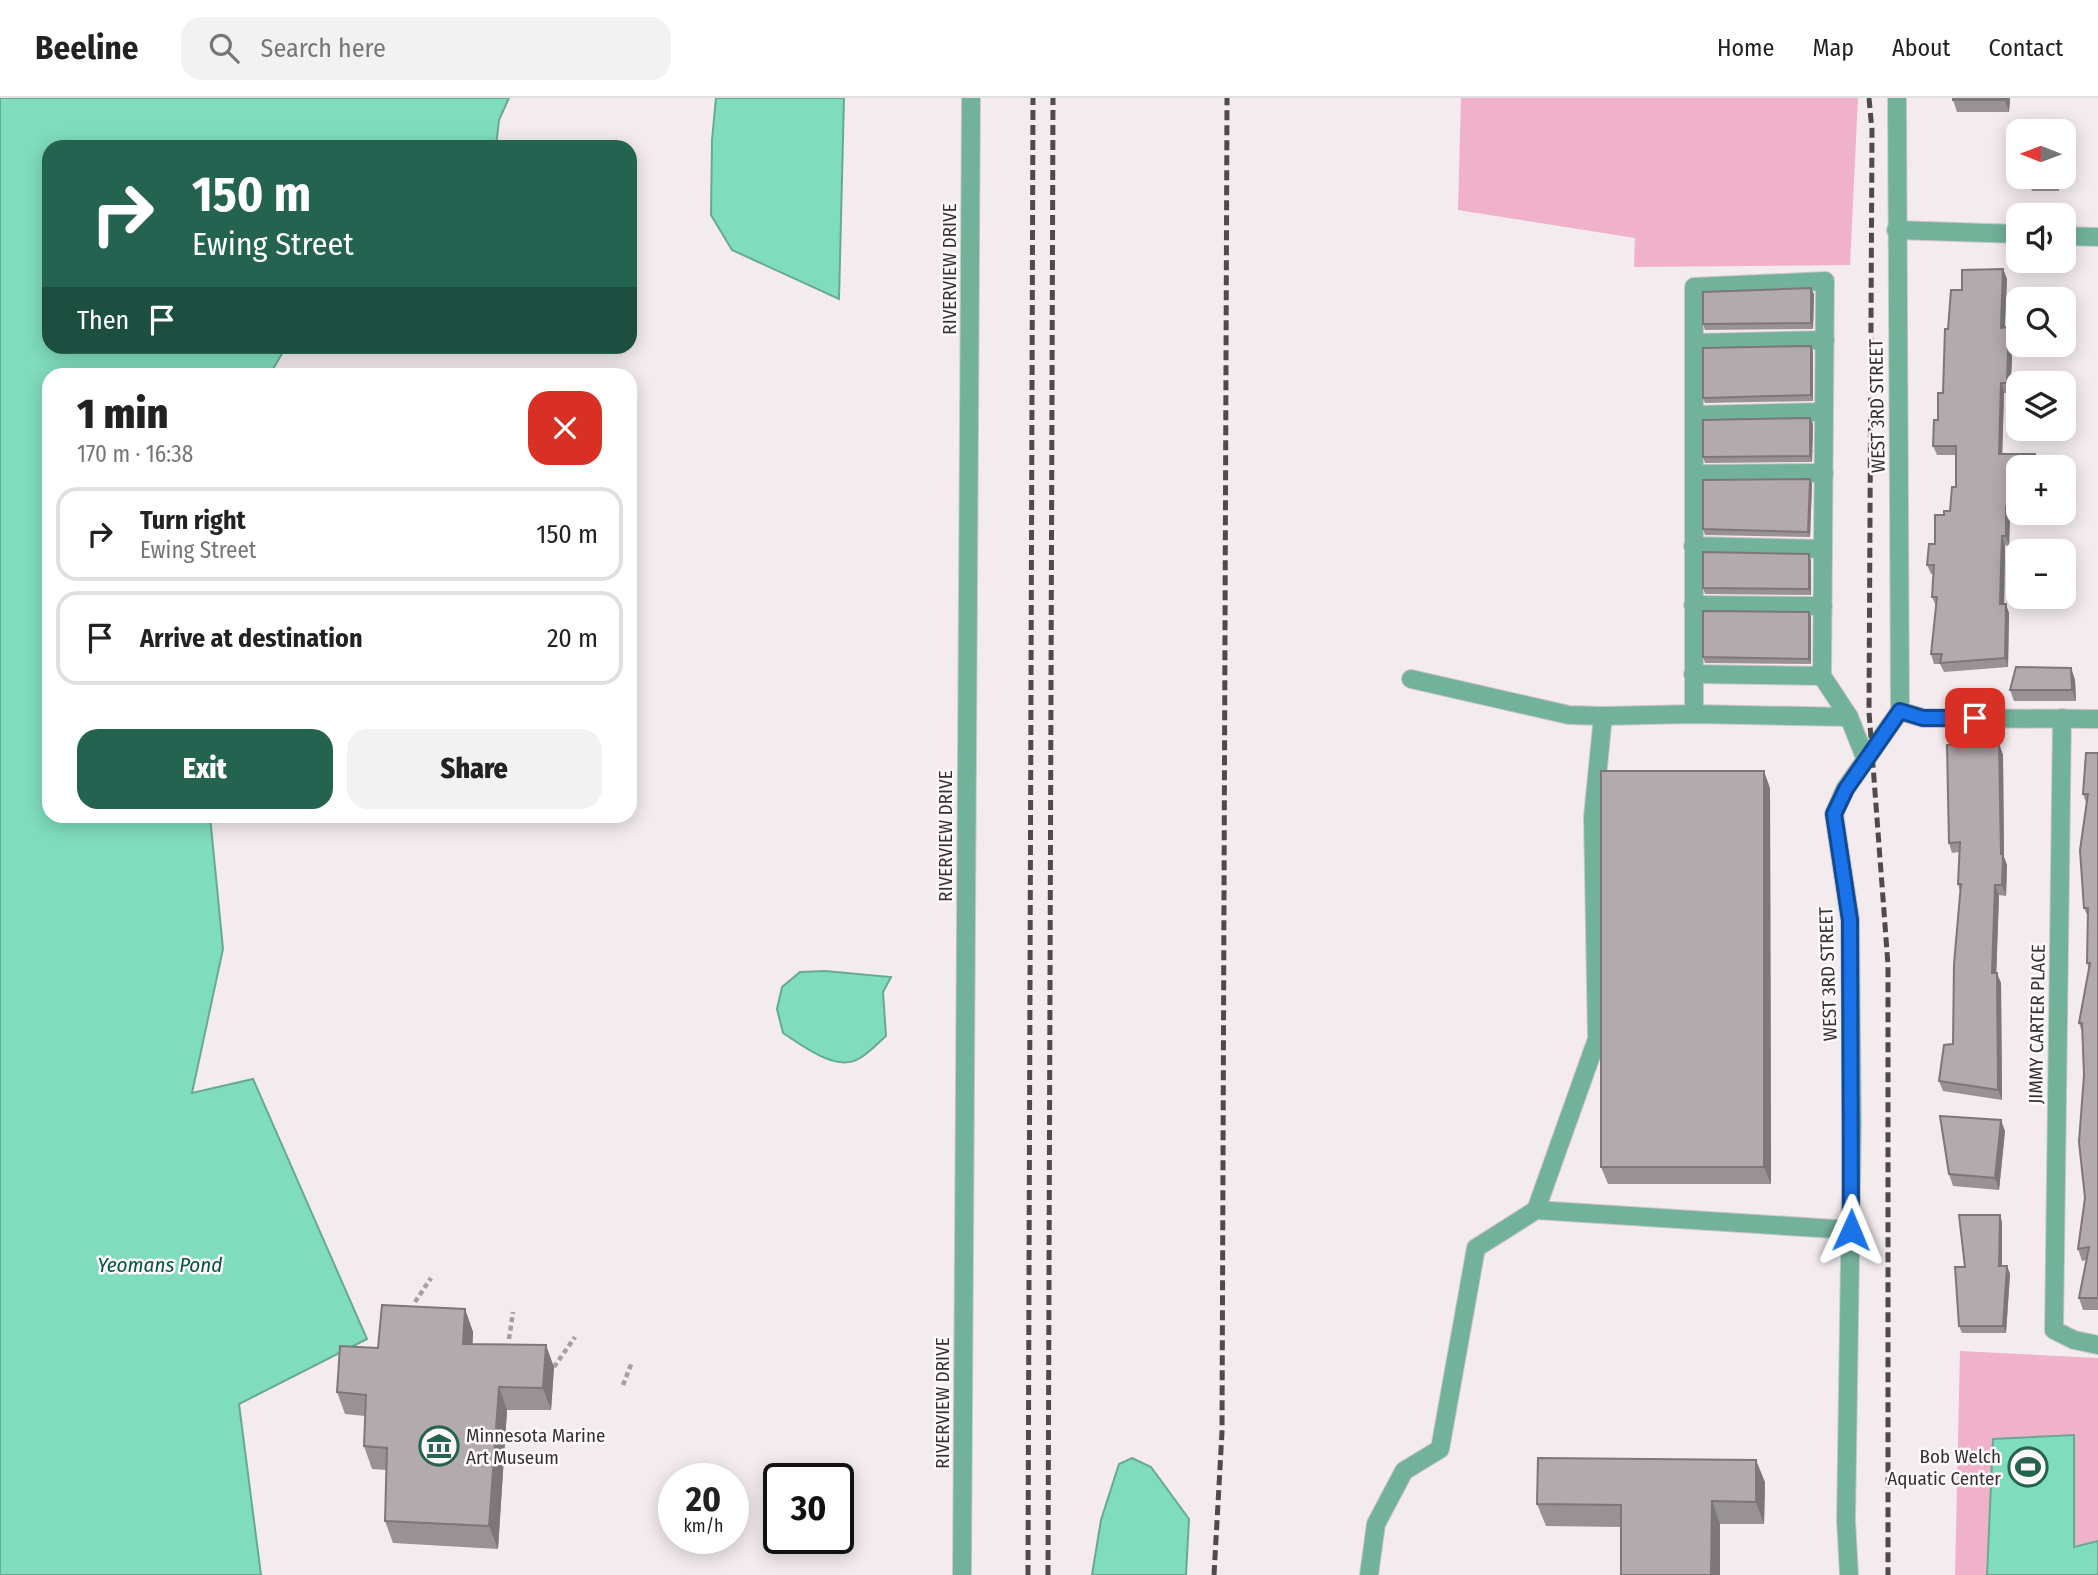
<!DOCTYPE html>
<html lang="en">
<head>
<meta charset="utf-8">
<style>
  :root { --surface:#fff; --page:#f2f2f2; --text:#222; --muted:#767676; --line:#e0e0e0; --accent:#246350 }
  body { margin:0; font-family:"Fira Sans Condensed",sans-serif; background:var(--page); color:var(--text); height:100vh; display:flex; flex-direction:column; font-size:26px; white-space:nowrap }
  * { box-sizing:border-box; margin:0 }
  p { font-size:23px; color:var(--muted) }
  .icon { flex:none; width:38px; height:38px; fill:none; stroke:currentColor; stroke-width:2; stroke-linecap:round; stroke-linejoin:round }
  .map { position:relative; flex:1; overflow:hidden }
  .sheet { position:absolute; left:42px; top:270px; width:595px; height:455px; display:flex; flex-direction:column; background:var(--surface); border-radius:21px; box-shadow:0 4px 18px #0003 }
  .sheet>* { flex:none }
  .guide { position:absolute; left:42px; top:42px; width:595px; height:214px; border-radius:21px; box-shadow:0 4px 18px #0003; background:#246350; color:#fff; overflow:hidden }
  .needle { width:46px; rotate:271deg }
  .buttons { position:absolute; left:2006px; top:21px; display:grid; gap:14px }
  .buttons a { display:grid; place-items:center; width:70px; height:70px; border-radius:14px; background:var(--surface); box-shadow:0 4px 18px #0003; font-size:35px }
  .speed { position:absolute; left:658px; top:1365px; display:flex; gap:14px; font-size:35px; font-weight:700; text-align:center }
  .speed>* { display:grid; place-content:center; width:91px; height:91px; border-radius:50%; background:var(--surface); box-shadow:0 4px 18px #0003; line-height:1 }
  .speed small { font-size:18px; font-weight:400 }
  .speed .limit { border:4px solid #111; border-radius:10px; background:#fff; color:#111 }
  .pin { position:absolute; display:grid; place-items:center; width:60px; height:60px; color:#fff; margin:-30px; border-radius:14px; box-shadow:0 4px 10px #0006 }
  .me { position:absolute; width:77px; margin:-38px; rotate:1deg; stroke-linejoin:round; filter:drop-shadow(0 0 5px #0008) }
  .turn { display:flex; align-items:center; gap:24px; height:147px; padding:0 35px; font-size:32px }
  .turn .icon { width:91px; height:91px; stroke-width:2.5 }
  .turn b { display:block; font-size:49px; line-height:60px }
  .then { display:flex; align-items:center; height:66px; padding:0 35px; background:#0003; gap:14px; font-size:26px }
  .round { display:grid; place-items:center; flex:none; width:74px; height:74px; border-radius:21px; background:var(--page) }
  .summary { display:flex; align-items:center; justify-content:space-between; height:119px; padding:0 35px }
  h1 { font-size:42px; font-weight:800; line-height:52px }
  .action { display:flex; gap:14px; margin-top:auto; padding:14px 35px }
  .action a { flex:1; height:80px; border-radius:21px; background:var(--accent); color:#fff; font-size:28px; font-weight:800; line-height:80px; text-align:center }
  .action a+a { background:var(--page); color:var(--text) }
  ul { padding:0; list-style:none }
  li { display:flex; align-items:center; gap:21px; height:94px; margin:0 14px 10px; padding:0 21px; border:4px solid var(--line); border-radius:21px }
  li div { flex:1 }
  li b { display:block; font-size:26px }
  li em { font-style:normal }
  header { display:flex; align-items:center; gap:42px; box-sizing:border-box; height:98px; padding:0 35px; background:var(--surface); border-bottom:2px solid var(--line) }
  header strong { font-size:33px }
  nav { display:flex; gap:38px; margin-inline-start:auto; font-size:24px }
  .search { width:490px; height:63px; background:var(--page); display:flex; align-items:center; gap:18px; box-sizing:border-box; padding:0 24px; border-radius:21px; color:var(--muted); font-size:26px }
  .map>svg:first-child { display:block }
  .green { fill:#f0b1cb }
  .water { fill:#7fdcbd; stroke:#68a993; stroke-width:2 }
  .lines { fill:none; stroke-linecap:round; stroke-linejoin:round }
  .minor-casing { stroke:#cdc6c8; stroke-width:20 }
  .path { stroke:#a59fa1; stroke-width:4.5; stroke-dasharray:5 3.5; stroke-linecap:butt }
  .minor { stroke:#72b19a; stroke-width:18 }
  .rail { stroke:#4f4b4c; stroke-width:5; stroke-dasharray:10 5; stroke-linecap:butt }
  .wall { fill:#999295 }
  .shaded-wall { fill:#7d7779 }
  .building { fill:#b2aaad; stroke:#7d7779; stroke-width:2 }
  .route-casing { stroke:#114b97; stroke-width:18 }
  .route { stroke:#1a73e8; stroke-width:12 }
  .labels { text-anchor:middle; dominant-baseline:central; stroke-width:5; stroke-linejoin:round; paint-order:stroke }
  .street-label { font-size:19px; fill:#343132; stroke:#fff9fb }
  .poi-label { font-size:19px; fill:#343132; stroke:#fff9fb; text-anchor:start }
  .water-label { font-size:21px; font-style:italic; fill:#035541; stroke:#fff9fb }
</style>
</head>
<body>
<header>
<strong>Beeline</strong>
<div class="search"><svg class="icon" aria-label="search" viewBox="0 0 24 24"><circle cx="10" cy="10" r="6"/><path d="M15 15l6 6"/></svg>Search here</div>
<nav><a>Home</a><a>Map</a><a>About</a><a>Contact</a></nav>
</header>
<div class="map">
<svg width="2098" height="1477" viewBox="0 0 2098 1477">
  <rect width="100%" height="100%" fill="#f3ebee"/>
  <g class="green">
    <path d="M1461,0H1858L1850,167L1634,169L1635,140L1458,112Z"/>
    <path d="M1960,1253L2098,1260V1477H1955Z"/>
  </g>
  <g class="water">
    <path d="M0,0H509L499,22L496,49H49V248L286,249L270,276H49V718H210L223,851L192,995L253,981L367,1241L239,1306L261,1477H0Z"/>
    <path d="M716,0H844L839,201L732,152L711,117L712,42Z"/>
    <path d="M825,873L891,879L883,894L886,938C878,945 870,954 860,960C837,975 803,948 783,935L777,911L782,889L800,874Z"/>
    <path d="M2074,1337V1449L2098,1443V1477H1987L1993,1341Z"/>
    <path d="M1132,1360L1151,1369L1189,1421L1186,1477H1092L1101,1422L1119,1366Z"/>
  </g>
  <g class="lines">
    <g class="minor-casing">
      <g id="minor">
        <path d="M1896,132L2018,136"/>
        <path d="M2063,138L2098,139"/>
        <path d="M1694,245L1825,242"/>
        <path d="M1694,317L1824,314"/>
        <path d="M1694,376L1824,375"/>
        <path d="M1693,448L1823,451"/>
        <path d="M1693,507L1823,508"/>
        <path d="M1693,576L1822,578"/>
        <path d="M1411,581L1569,617L1603,618"/>
        <path d="M1900,613L1923,620L2098,621"/>
        <path d="M1694,616V189L1825,183L1822,578L1849,619L1866,662"/>
        <path d="M2062,620L2054,1232L2074,1242L2098,1247"/>
        <path d="M1536,1112L1597,941L1593,719L1603,618L1694,616L1849,619"/>
        <path d="M962,1477L971,0"/>
        <path d="M1369,1477L1376,1426L1404,1373L1440,1351L1476,1150L1536,1112L1851,1132"/>
        <path d="M1849,1477L1846,1422L1852,1027L1850,822L1834,716L1845,691L1900,613L1897,0"/>
      </g>
    </g>
    <g class="path">
      <path d="M415,1204L431,1180"/>
      <path d="M509,1241L513,1214"/>
      <path d="M554,1269L575,1239"/>
      <path d="M623,1287L632,1264"/>
    </g>
    <use href="#minor" class="minor"/>
    <g class="rail">
      <path d="M1869,0L1872,32L1869,614L1888,867V1477"/>
      <path d="M1028,1477L1033,0"/>
      <path d="M1048,1477L1053,0"/>
      <path d="M1214,1477L1222,1334L1227,0"/>
    </g>
  </g>
  <g class="wall">
    <path d="M2010,0L2009,14H1957L1953,2Z"/>
    <path d="M2018,46V79H2059V93H2032L2029,84L2017,83L2013,72Z"/>
    <path d="M2003,171L2007,181L2005,229H2007L2011,239L2012,262L2010,295H2004L2002,356L2039,366L2018,369V415H2040V419H2010L2009,448L2005,447L2004,506L2009,515L2008,569L1944,574L1940,566H1934L1931,556L1936,508L1932,499L1933,476H1931L1927,467L1944,417L1950,413L1956,389V357H1937L1933,348L1943,295L1948,231L1962,192Z"/>
    <path d="M1814,196L1813,231L1705,232L1703,226Z"/>
    <path d="M1811,248L1813,254V303L1705,305L1703,300Z"/>
    <path d="M1810,320L1813,326L1812,364L1705,365L1703,359Z"/>
    <path d="M1810,381L1812,386L1810,439L1705,437L1703,431Z"/>
    <path d="M1811,462V497L1705,496L1703,490Z"/>
    <path d="M1809,514L1811,519V566L1705,565L1703,559Z"/>
    <path d="M2071,570L2075,582L2076,603H2014L2010,592Z"/>
    <path d="M1999,646L2003,657L2004,759L2007,767L2006,798L1999,797L1996,875L2001,885L2002,1002L1943,993L1939,983L1953,946L1960,793L1958,786L1959,754L1952,755L1949,745Z"/>
    <path d="M2098,655V1212H2083L2079,1200L2086,1162L2082,1163L2078,1151L2085,1100L2084,977L2082,934L2079,925L2089,871L2087,865L2088,819L2084,810L2087,707L2083,696Z"/>
    <path d="M1770,690L1771,1086H1608L1601,1069Z"/>
    <path d="M2005,1033L1999,1092L1953,1088L1949,1076Z"/>
    <path d="M2002,1124V1168H2007L2010,1176L2006,1235H1962L1959,1228L1965,1169Z"/>
    <path d="M465,1211L473,1234L472,1246L554,1269L551,1312H507L498,1451L393,1445L385,1423L386,1372L372,1371L364,1348L365,1318L345,1316L337,1294L378,1250Z"/>
    <path d="M1765,1384L1764,1426H1720V1477H1621V1429L1546,1428L1537,1406Z"/>
  </g>
  <g class="shaded-wall">
    <path d="M2005,0H2010L2009,14L2005,2Z"/>
    <path d="M2055,79H2059V93L2055,81Z"/>
    <path d="M2003,171L2007,181L2004,239L2001,230Z"/>
    <path d="M1811,190L1814,196L1813,231L1811,225Z"/>
    <path d="M2007,229L2011,239L2012,262L2010,295L2007,285Z"/>
    <path d="M1811,248L1813,254V303L1811,297Z"/>
    <path d="M2001,285L2004,295L2002,365L1999,356Z"/>
    <path d="M1810,320L1813,326L1812,364L1810,358Z"/>
    <path d="M2035,356L2039,366V369H2035Z"/>
    <path d="M1810,381L1812,386L1810,439L1808,434Z"/>
    <path d="M2006,409L2010,419L2009,448L2006,438Z"/>
    <path d="M2002,438L2005,447L2004,515L2000,506Z"/>
    <path d="M1809,456L1811,462V497L1809,491Z"/>
    <path d="M2006,506L2009,515L2008,569L2005,560Z"/>
    <path d="M1809,514L1811,519V566L1809,561Z"/>
    <path d="M2071,570L2075,582L2076,603L2072,592Z"/>
    <path d="M1999,646L2003,657L2004,759L2007,767L2006,798L2002,787Z"/>
    <path d="M1764,673L1770,690L1771,1086L1764,1069Z"/>
    <path d="M1995,787L1999,797L1996,885L1992,875Z"/>
    <path d="M1997,875L2001,885L2002,1002L1998,992Z"/>
    <path d="M2001,1022L2005,1033L1999,1092L1995,1080Z"/>
    <path d="M2000,1117L2002,1124V1176L1999,1168Z"/>
    <path d="M2007,1168L2010,1176L2006,1235L2003,1228Z"/>
    <path d="M465,1211L473,1234L472,1268L463,1246Z"/>
    <path d="M546,1247L554,1269L551,1312L543,1290Z"/>
    <path d="M499,1289L507,1312L498,1451L489,1428Z"/>
    <path d="M1756,1362L1765,1384L1764,1426L1756,1404Z"/>
    <path d="M1712,1403L1720,1426V1477H1711Z"/>
  </g>
  <g class="building">
    <rect x="1953" y="0" width="52" height="2"/>
    <path d="M2018,46V72H2013L2012,47Z"/>
    <rect x="2028" y="79" width="27" height="2"/>
    <path d="M2003,171L2001,230L2007,229L2008,252L2007,285H2001L1999,356H2035V369H2018V409H2006V438H2002L2000,506H2006L2005,560L1940,565L1942,556H1931L1937,499H1932L1934,467H1927L1929,446H1935V417H1944V413H1950L1952,389H1956V348H1933L1934,322H1938V295H1943L1945,231H1948L1951,192H1962V172Z"/>
    <path d="M1811,190V225L1703,226V194Z"/>
    <path d="M1811,248V297L1703,300V250Z"/>
    <path d="M1810,320V358L1703,359V322Z"/>
    <path d="M1810,381L1808,434L1703,431V382Z"/>
    <path d="M1703,454L1809,456V491L1703,490Z"/>
    <path d="M1703,513L1809,514V561L1703,559Z"/>
    <path d="M2016,569L2071,570L2072,592H2010Z"/>
    <path d="M1999,646L2001,756L2003,757L2002,787H1995L1992,875H1997L1998,992L1939,983L1944,947L1953,946L1954,866L1961,786H1958L1960,744L1949,745L1947,647Z"/>
    <path d="M2086,655H2098V1200H2079L2089,1149L2078,1151L2085,1100L2079,1044L2084,977L2082,925H2079L2090,865H2087L2088,810H2084L2080,752L2088,696H2083Z"/>
    <rect x="1601" y="673" width="163" height="396"/>
    <path d="M1940,1018L2001,1022L1995,1080L1949,1076Z"/>
    <path d="M1959,1117H2000L1999,1168H2007L2003,1228H1959L1955,1169H1965Z"/>
    <path d="M382,1207L465,1211L463,1246L546,1247L543,1290L499,1289L489,1428L385,1423L387,1350L364,1348L366,1297L337,1294L340,1248L378,1250Z"/>
    <path d="M1538,1360L1756,1362V1404L1712,1403L1711,1477H1621V1407L1537,1406Z"/>
  </g>
  <g class="lines">
    <g class="route-casing">
      <path id="route" d="M1851,1132L1850,822L1834,716L1846,691L1900,613L1923,620H1975"/>
    </g>
    <use href="#route" class="route"/>
  </g>
  <defs>
    <g id="museum-ring" transform="scale(2.0125)"><circle r="9.5" fill="#fff9fb" stroke="#246350" stroke-width="1.5"/><path d="M0-6L6-3V-2H-6V-3ZM-5-1h2V3h-2ZM-1-1h2V3h-2ZM3-1h2V3H3ZM-6 4H6V6H-6Z" fill="#246350"/></g>
    <g id="stadium-ring" transform="scale(2.0125)"><circle r="9.5" fill="#fff9fb" stroke="#246350" stroke-width="1.5"/><path d="M0-5a6.5 5 0 1 0 0 10a6.5 5 0 1 0 0-10ZM-3.5-1.8h7v3.6h-7Z" fill="#246350"/></g>
  </defs>
  <g fill-rule="evenodd">
    <use href="#museum-ring" x="439" y="1348"/>
    <use href="#stadium-ring" x="2028" y="1369"/>
  </g>
  <g class="labels">
    <g class="street-label">
      <text transform="translate(949 171) rotate(-90)">RIVERVIEW DRIVE</text>
      <text transform="translate(1877 308) rotate(-91)">WEST 3RD STREET</text>
      <text transform="translate(945 738) rotate(-90)">RIVERVIEW DRIVE</text>
      <text transform="translate(1828 876) rotate(-92)">WEST 3RD STREET</text>
      <text transform="translate(2037 926) rotate(-89)">JIMMY CARTER PLACE</text>
      <text transform="translate(942 1305) rotate(-90)">RIVERVIEW DRIVE</text>
    </g>
    <g class="poi-label">
      <text x="466" y="1337">Minnesota Marine<tspan x="466" dy="22">Art Museum</tspan></text>
      <text x="2001" y="1358" text-anchor="end">Bob Welch<tspan x="2001" dy="22">Aquatic Center</tspan></text>
    </g>
    <g class="water-label">
      <text x="160" y="1167">Yeomans Pond</text>
    </g>
  </g>
</svg>
<div class="buttons">
<a><svg class="needle" viewBox="-14 -14 28 28"><path d="M0-13l5 13h-10z" fill="#e53935"/><path d="M0 13l5-13h-10z" fill="#767676"/></svg></a>
<a><svg class="icon" aria-label="sound" viewBox="0 0 24 24"><path d="M4 9h4l5-4v14l-5-4H4zM17 9q2 3 0 6"/></svg></a>
<a><svg class="icon" aria-label="search" viewBox="0 0 24 24"><circle cx="10" cy="10" r="6"/><path d="M15 15l6 6"/></svg></a>
<a><svg class="icon" aria-label="layers" viewBox="0 0 24 24"><path d="M12 4l9 5-9 5-9-5zM3 14l9 5 9-5"/></svg></a>
<a>+</a>
<a>−</a>
</div>
<div class="speed"><div>20<small>km/h</small></div><div class="limit">30</div></div>
<div class="pin" style="left:1975px;top:620px;background:#d93025"><svg class="icon" aria-label="arrive" viewBox="0 0 24 24"><path d="M6 21V4h12l-3 4 3 4H6"/></svg></div>
<svg class="me" style="left:1851px;top:1132px" viewBox="-20 -20 40 40"><path d="M0-17L14 15 0 8-14 15z" fill="#1a73e8" stroke="#fff" stroke-width="4"/></svg>
<div class="guide">
<div class="turn"><svg class="icon" aria-label="right" viewBox="0 0 24 24"><path d="M7 20v-9h11M14 6l5 5-5 5"/></svg><div><b>150 m</b>Ewing Street</div></div>
<div class="then">Then<svg class="icon" aria-label="arrive" viewBox="0 0 24 24"><path d="M6 21V4h12l-3 4 3 4H6"/></svg></div>
</div>
<section class="sheet">
<div class="summary"><div><h1>1 min</h1><p>170 m · 16:38</p></div><a class="round" style="background:#d93025;color:#fff"><svg class="icon" aria-label="close" viewBox="0 0 24 24"><path d="M6 6l12 12M18 6L6 18"/></svg></a></div>
<ul>
<li><svg class="icon" aria-label="right" viewBox="0 0 24 24"><path d="M7 20v-9h11M14 6l5 5-5 5"/></svg><div><b>Turn right</b><p>Ewing Street</p></div><em>150 m</em></li>
<li><svg class="icon" aria-label="arrive" viewBox="0 0 24 24"><path d="M6 21V4h12l-3 4 3 4H6"/></svg><div><b>Arrive at destination</b></div><em>20 m</em></li>
</ul>
<div class="action"><a>Exit</a><a>Share</a></div>
</section>
</div>
</body>
</html>
